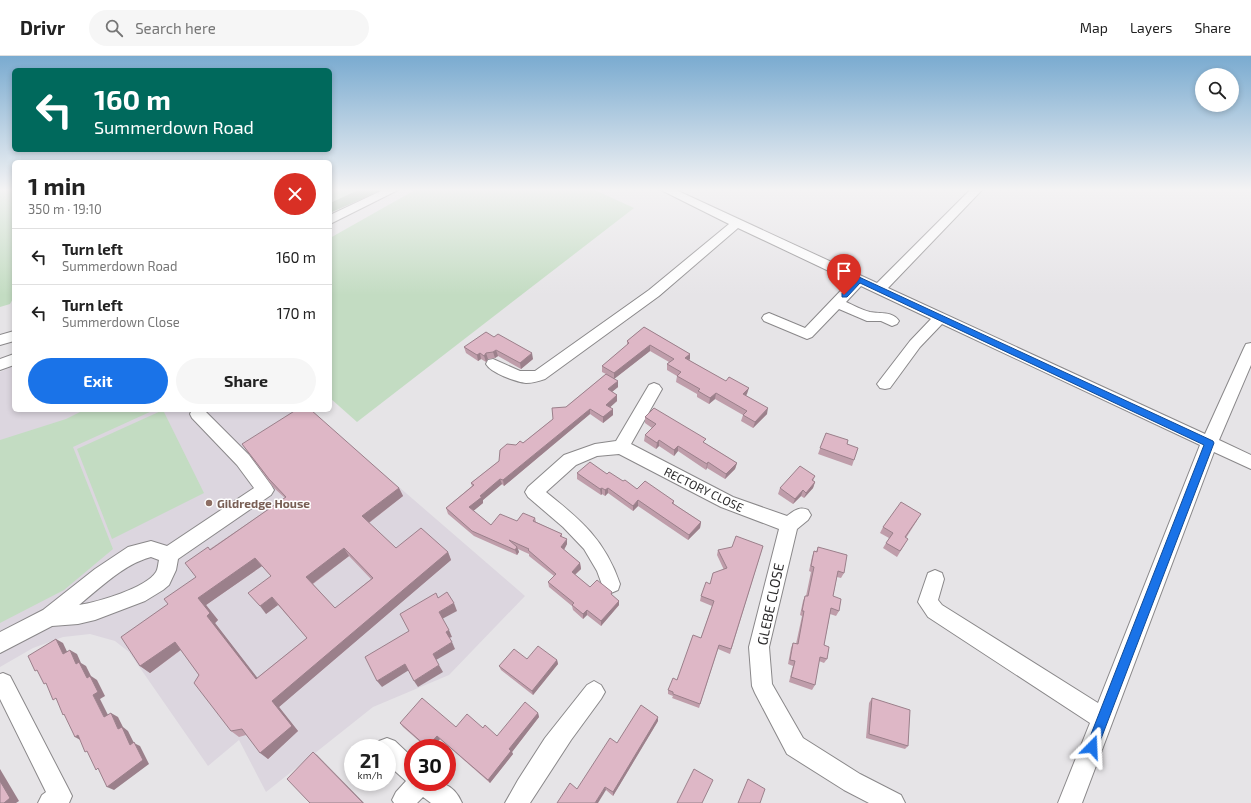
<!DOCTYPE html>
<html lang="en">
<head>
<meta charset="utf-8">
<style>
  :root { --surface:#fff; --page:#f6f6f6; --text:#222; --muted:#767676; --line:#e0e0e0; --accent:#1a73e8 }
  body { margin:0; font-family:"Exo 2",sans-serif; background:var(--page); color:var(--text); height:100vh; display:flex; flex-direction:column; font-size:15px; white-space:nowrap }
  * { box-sizing:border-box; margin:0 }
  p { font-size:13px; color:var(--muted) }
  .icon { flex:none; width:22px; height:22px; fill:none; stroke:currentColor; stroke-width:2; stroke-linecap:round; stroke-linejoin:round }
  .map { position:relative; flex:1; overflow:hidden }
  .side { position:absolute; left:12px; top:104px; width:320px; height:252px; display:flex; flex-direction:column; background:var(--surface); border-radius:6px; box-shadow:0 2px 6px #0003 }
  .side>* { flex:none }
  .hud { position:absolute; left:12px; top:12px; width:320px; height:84px; border-radius:6px; box-shadow:0 2px 6px #0003; background:#00695c; color:#fff; overflow:hidden }
  .controls { position:absolute; left:1195px; top:12px; display:grid; gap:8px }
  .controls a { display:grid; place-items:center; width:44px; height:44px; border-radius:50%; background:var(--surface); box-shadow:0 2px 6px #0003; font-size:20px }
  .speed { position:absolute; left:344px; top:683px; display:flex; gap:8px; font-size:20px; font-weight:700; text-align:center }
  .speed>* { display:grid; place-content:center; width:52px; height:52px; border-radius:50%; background:var(--surface); box-shadow:0 2px 6px #0003; line-height:1 }
  .speed small { font-size:10px; font-weight:400 }
  .speed .limit { border:6px solid #d22; background:#fff; color:#111 }
  .pin { position:absolute; display:grid; place-items:center; width:34px; height:34px; color:#fff; margin:-41px -17px; border-radius:50% 50% 50% 0; rotate:-45deg; box-shadow:0 0 4px #0007 }
  .pin .icon { rotate:45deg }
  .me { position:absolute; width:44px; margin:-22px; rotate:21deg; stroke-linejoin:round; filter:drop-shadow(0 0 3px #0008) }
  .turn { display:flex; align-items:center; gap:14px; height:84px; padding:0 16px; font-size:18px }
  .turn .icon { width:52px; height:52px; stroke-width:2.5 }
  .turn b { display:block; font-size:28px; line-height:34px }
  .round { display:grid; place-items:center; flex:none; width:42px; height:42px; border-radius:21px; background:var(--page) }
  .summary { display:flex; align-items:center; justify-content:space-between; height:68px; padding:0 16px }
  h1 { font-size:24px; font-weight:700; line-height:30px }
  .button { display:flex; gap:8px; margin-top:auto; padding:8px 16px }
  .button a { flex:1; height:46px; border-radius:24px; background:var(--accent); color:#fff; font-size:16px; font-weight:700; line-height:46px; text-align:center }
  .button a+a { background:var(--page); color:var(--text) }
  ul { padding:0; list-style:none }
  li { display:flex; align-items:center; gap:12px; height:56px; padding:0 16px; border-top:1px solid var(--line) }
  li div { flex:1 }
  li b { display:block; font-size:15px }
  li em { font-style:normal }
  header { display:flex; align-items:center; gap:24px; box-sizing:border-box; height:56px; padding:0 20px; background:var(--surface); border-bottom:1px solid var(--line) }
  header strong { font-size:19px }
  nav { display:flex; gap:22px; margin-inline-start:auto; font-size:14px }
  .search { width:280px; height:36px; background:var(--page); display:flex; align-items:center; gap:10px; box-sizing:border-box; padding:0 14px; border-radius:22px; color:var(--muted); font-size:15px }
  .map>svg:first-child { display:block }
  .built { fill:#dcd6df }
  .green { fill:#c3dcc2 }
  .forest { fill:#90ab8f }
  .lines { fill:none; stroke-linecap:round; stroke-linejoin:round }
  .minor-casing { stroke:#8a888a; stroke-width:2 }
  .minor { fill:#fff; fill-rule:evenodd }
  .wall { fill:#bf9daa; fill-rule:evenodd }
  .shaded-wall { fill:#9b808b }
  .building { fill:#deb7c6; stroke:#9b808b; fill-rule:evenodd }
  .route { fill:#1a73e8; stroke:#114b97 }
  .education-dot { fill:#8d6e63; stroke:#fff; stroke-width:1.5 }
  .labels { text-anchor:middle; dominant-baseline:central; stroke-width:3; stroke-linejoin:round; paint-order:stroke }
  .street-label { font-size:12px; fill:#2c2b2c; stroke:#fff }
  .education-label { font-size:12px; font-weight:bold; fill:#785e54; stroke:#fff; text-anchor:start }
  .near-street-label { font-size:14px; fill:#2c2b2c; stroke:#fff }
</style>
</head>
<body>
<header>
<strong>Drivr</strong>
<div class="search"><svg class="icon" aria-label="search" viewBox="0 0 24 24"><circle cx="10" cy="10" r="6"/><path d="M15 15l6 6"/></svg>Search here</div>
<nav><a>Map</a><a>Layers</a><a>Share</a></nav>
</header>
<div class="map">
<svg width="1251" height="747" viewBox="0 0 1251 747">
  <rect width="100%" height="100%" fill="#e6e4e7"/>
  <path class="built" d="M14,310V354H310L525,540L449,619L373,651L266,736L239,684L208,710L129,596L115,585L90,578L63,581L33,592L0,611V316Z"/>
  <g class="green">
    <path d="M0,134H14V241L10,248L0,251Z"/>
    <path d="M330,134H358L330,147Z"/>
    <path d="M415,134H595L634,152L357,366L330,342V182Z"/>
    <path d="M84,354L152,355L73,391L113,493L64,534L0,567V384L66,363Z"/>
    <path d="M163,354L204,437L112,483L77,393Z"/>
  </g>
  <path class="forest" d="M358,134H382L330,157V147Z"/>
  <g class="lines">
    <g class="minor-casing">
      <g id="minor">
        <path d="M383,134H398L330,168V159Z"/>
        <path d="M661,134H676L877,227L970,134H982L888,232L1205,378L1244,292L1246,288L1251,287V309L1219,384L1251,399V413L1214,396L1082,747H1058L1090,667L928,561L918,546L928,517L935,514L942,517L944,523L938,544L942,549L1098,647L1200,389L942,268L920,291L890,332L885,333L880,332L877,328L880,324L910,285L931,263L861,230L846,246C853,249 862,254 870,256C880,258 893,255 899,265L897,268L892,270L881,265H867L839,253L812,281L807,283L764,265L762,262L764,259L769,257L805,272L850,225L738,172L659,240L545,323C539,325 533,327 526,327C516,326 491,317 486,308L488,304L493,303L520,315H535L649,234L729,168Z"/>
        <path d="M14,275V285L0,289V279Z"/>
        <path d="M14,298V309L0,314V303Z"/>
        <path d="M654,327L659,329L662,333L631,388L733,441L787,460C794,455 799,450 808,454L811,459L808,464L797,473L769,591L772,628L803,682L860,718L901,739L905,747H869L844,734L787,698L755,637L752,630L749,591L779,473L721,451L619,398L597,400L576,409L546,436C581,464 605,484 620,528L618,534L611,537L604,534L597,515L584,493L563,471L528,441L525,436L528,431L564,399L595,388L616,385L649,329Z"/>
        <path d="M192,354H204L249,399L271,429L274,434L271,439L178,503L176,514L169,529L163,534L145,545L95,564L78,568L52,570L0,597V576L43,554L95,513L128,491L151,485L167,490L254,432L237,409L192,362L190,358ZM151,501L159,504C158,508 158,513 156,516C146,532 98,546 79,549C100,532 124,508 151,501Z"/>
        <path d="M3,617L10,620L68,732L72,740L69,747H38L42,739L46,736L0,643V618Z"/>
        <path d="M594,625L601,629L605,636L601,643L571,684L530,747H505L518,724L545,682L587,629Z"/>
        <path d="M387,682L395,685L413,702V726C435,726 452,723 462,747H431L423,741L417,747H394L392,744L396,736L406,725L387,708V692H376L379,685Z"/>
      </g>
    </g>
    <use href="#minor" class="minor"/>
  </g>
  <g class="wall">
    <path d="M644,271L690,298V303L689,304L747,338L746,339L767,358L753,372L741,365L743,359L715,343L709,348L697,341V338L676,326L677,320L667,314V308L669,306L650,295L614,323L618,331L612,336L617,339V345L610,351L613,359L603,367L590,358L504,430L502,428L483,444V447L473,455L491,469L535,462L536,466L562,478V481L567,488L564,494L580,507L581,513L575,519L590,531L612,539L619,549L601,570L587,559L583,563L573,554L572,550L549,531L548,526L554,520L529,500V498L518,493L519,496L517,499L474,480L448,458L446,452L472,430L471,427L499,405L516,389L523,387L553,363L566,351L606,318L602,316V310L627,289V285Z"/>
    <path d="M494,281L533,303L521,313L498,300L495,302L488,303L486,306L481,303L478,305L466,297L464,291Z"/>
    <path d="M645,361L705,387L737,407L735,413L725,423L707,412L706,414L678,395L674,400L659,390L656,393L644,385L645,379L652,372L645,367Z"/>
    <path d="M826,377L847,388L854,404L852,410L818,398Z"/>
    <path d="M242,388L399,432L403,440L369,467L396,492L448,496L451,504L279,651L298,675L268,703L246,679L239,681L231,675L199,619L181,594L150,617L140,610L168,548L196,521L210,493L285,442L274,432ZM349,500L371,523L335,552L313,528ZM262,510L271,520L266,558L278,549L307,582L257,622L215,567L218,564L206,549Z"/>
    <path d="M577,417L607,418L637,433L674,445V448L701,466L700,472L688,484L638,450L633,455L608,437L605,440L602,438L601,439L577,423Z"/>
    <path d="M815,420L813,425L815,426L813,432L804,442L801,440L793,448L778,438L780,432Z"/>
    <path d="M918,463L906,482L905,488L897,501L883,492L889,482L880,477L883,471Z"/>
    <path d="M763,490L730,598L718,593L699,652L672,642L673,640L668,638V634L677,624L701,582L712,550L700,545L701,540L710,528L724,514L717,499L718,494Z"/>
    <path d="M818,491L844,517L841,522L837,521L833,540L839,555L836,560L830,558L824,589L827,603L824,607L819,605L815,629L812,634L789,626L793,610L788,608L791,592L793,587L796,588L802,560L800,559L803,545L805,540H806L811,516L809,515L812,501L814,495L816,496Z"/>
    <path d="M527,603L557,604L558,608L533,639L501,614L499,610Z"/>
    <path d="M872,642L908,690L905,693L866,682L869,647Z"/>
    <path d="M538,657L539,661L512,696L513,698L490,727L440,683L432,692H427L403,671L400,667L456,671L483,672L497,680Z"/>
    <path d="M658,665L613,740L606,734L577,733L617,687Z"/>
  </g>
  <g class="shaded-wall">
    <path d="M650,289V295L614,323V317Z"/>
    <path d="M496,294L498,300L495,302L493,296Z"/>
    <path d="M480,297L481,303L478,305L477,299Z"/>
    <path d="M486,297L488,303L486,306L484,300Z"/>
    <path d="M532,297L533,303L521,313L520,307Z"/>
    <path d="M690,298V303L685,308V302Z"/>
    <path d="M618,325V331L608,339V333Z"/>
    <path d="M749,332L747,338L742,343L743,338Z"/>
    <path d="M716,337L715,343L709,348L710,342Z"/>
    <path d="M617,339V345L606,355V349Z"/>
    <path d="M768,352L767,358L753,372L755,366Z"/>
    <path d="M590,353V358L504,430L503,424Z"/>
    <path d="M613,353V359L603,367V361Z"/>
    <path d="M659,384V390L656,393L657,387Z"/>
    <path d="M678,390V395L674,400V394Z"/>
    <path d="M708,406L707,412L706,414L707,408Z"/>
    <path d="M737,407L735,413L725,423L726,418Z"/>
    <path d="M500,423L502,428L483,444V447L471,457L469,451L480,440Z"/>
    <path d="M815,426L813,432L804,442L806,437Z"/>
    <path d="M399,432L403,440L367,468L362,460Z"/>
    <path d="M602,432V438L601,439L600,433Z"/>
    <path d="M608,432V437L605,440V434Z"/>
    <path d="M803,434L801,440L793,448L795,443Z"/>
    <path d="M638,444V450L633,455V450Z"/>
    <path d="M701,466L700,472L688,484L689,479Z"/>
    <path d="M567,483V488L562,497L561,491Z"/>
    <path d="M517,491L519,496L517,499L515,494Z"/>
    <path d="M344,492L349,500L312,528L306,521Z"/>
    <path d="M448,496L451,504L279,651L298,675L268,703L260,697L272,645Z"/>
    <path d="M255,502L262,510L206,549L218,564L215,567L263,629L256,623L207,560L198,542Z"/>
    <path d="M580,507L581,513L572,521V516Z"/>
    <path d="M272,541L278,549L266,558L260,550Z"/>
    <path d="M619,545V549L601,570V565Z"/>
    <path d="M454,547L457,555L442,563L439,556Z"/>
    <path d="M587,554V559L583,563V558Z"/>
    <path d="M449,574L452,581L449,582L446,576Z"/>
    <path d="M56,583L63,587L70,602L63,598Z"/>
    <path d="M175,586L183,592L150,617L140,610Z"/>
    <path d="M452,586L455,593L436,604L433,598Z"/>
    <path d="M70,594L77,598L81,607L86,610L91,620L97,624L105,640L100,643L111,665L104,661L93,639L87,622L76,608Z"/>
    <path d="M557,604L558,608L533,639L532,635Z"/>
    <path d="M405,608L409,614L382,631L377,625Z"/>
    <path d="M439,609L443,616L418,631L414,625Z"/>
    <path d="M111,657L118,661L123,671L128,675L134,687L140,690L149,708L114,734L107,731L130,689L118,673Z"/>
    <path d="M538,657L539,661L512,696L513,698L490,727L488,724L509,693Z"/>
    <path d="M658,661V665L613,740V736Z"/>
    <path d="M78,679L82,685L75,681Z"/>
    <path d="M437,680L440,683L432,692H428L427,691Z"/>
    <path d="M313,696L317,699L364,747H363Z"/>
    <path d="M0,713L19,745L16,747H4L0,725Z"/>
    <path d="M605,731L606,734L598,747H595Z"/>
  </g>
  <g class="building">
    <path d="M644,271L690,298L685,302L726,325L729,321L749,332L743,338L768,352L755,366L743,359L747,355L716,337L710,342L698,335L700,333L677,320L681,316L667,308L674,303L650,289L614,317L602,310L629,287L627,285Z"/>
    <path d="M486,276L494,281L498,278L532,297L520,307L496,294L493,296L486,297L484,300L480,297L477,299L464,291Z"/>
    <path d="M606,318L618,325L608,333L617,339L606,349L613,353L603,361L590,353L503,424L500,423L480,440L482,441L469,451L491,469L500,458L517,465L523,457L535,462L533,465L562,478L560,480L567,483L561,491L580,507L572,516L590,531L597,524L612,536L611,538L619,545L601,565L587,554L583,558L572,549L574,547L548,526L556,518L528,494L529,493L509,484L517,491L515,494L472,475L446,452L474,429L471,427L499,405L500,394L507,388L516,389L520,385L523,387L553,363L552,352L566,351Z"/>
    <path d="M654,352L706,383L703,386L737,407L726,418L708,406L707,408L678,390L674,394L659,384L657,387L645,379L656,368L645,361Z"/>
    <path d="M296,354H311L399,432L362,460L396,492L421,472L448,496L272,645L292,670L260,697L242,673L231,675L194,627L199,619L175,586L140,610L121,581L168,548L164,543L196,521L185,507L208,491L210,494L286,441L269,423L242,388ZM344,492L373,522L335,552L306,521ZM255,502L271,520L248,537L260,550L272,541L307,582L256,623L207,560L210,557L198,542Z"/>
    <path d="M826,377L848,384L847,388L858,392L854,404L820,392Z"/>
    <path d="M590,406L607,418L609,416L623,425L625,424L637,433L645,425L674,445L672,447L701,466L689,479L638,444L633,450L608,432L605,434L602,432L600,433L577,417Z"/>
    <path d="M800,410L815,420L812,424L815,426L806,437L803,434L795,443L780,432Z"/>
    <path d="M901,446L921,458L905,481L908,483L900,495L886,487L893,477L883,471Z"/>
    <path d="M736,480L763,490L731,593L719,589L700,648L673,638V636L668,634L673,622L677,624L693,579L701,582L714,545L701,540L706,526L710,528L713,517L727,512L718,494L732,491Z"/>
    <path d="M818,491L847,499L844,517L838,515L833,540L841,543L839,555L831,552L824,589L829,591L827,603L820,601L815,629L791,621L795,605L790,604L793,587L798,588L804,555H802L805,540H808L814,511L811,510L814,495L817,496Z"/>
    <path d="M447,536L454,547L439,556L449,574L446,576L452,586L433,598L439,609L414,625L405,608L377,625L365,601L409,575L400,558L436,537L438,542Z"/>
    <path d="M56,583L63,598L70,594L76,608L79,606L87,622L90,620L98,636L93,639L104,661L111,657L118,673L122,671L130,689L134,686L143,704L107,731L98,712L96,714L87,695L85,696L78,679L75,681L64,658L63,659L56,642L53,644L46,627L44,628L37,614L35,615L28,600Z"/>
    <path d="M538,590L557,604L532,635L499,610L514,593L527,603Z"/>
    <path d="M422,642L456,671L467,658L483,672L485,669L497,680L525,646L538,657L509,693L511,695L488,724L437,680L427,691L400,667Z"/>
    <path d="M872,642L910,654L908,690L869,678Z"/>
    <path d="M641,649L658,661L613,736L605,731L595,747H557L570,727L577,733L610,682L617,687Z"/>
    <path d="M313,696L363,747H310L287,723Z"/>
    <path d="M694,713L713,724L702,747H677Z"/>
    <path d="M748,723L765,733L760,747H738Z"/>
    <path d="M0,725L10,742L4,747H0Z"/>
  </g>
  <linearGradient id="sky" x2="0" y2="1"><stop stop-color="#7aabd0"/><stop offset="0.56" stop-color="#f4f3f4"/><stop offset="1" stop-color="#f4f3f4" stop-opacity="0"/></linearGradient>
  <rect width="1251" height="239" fill="url(#sky)"/>
  <path class="route" d="M859,221L1213,385L1214,387L1096,696L1092,698L1088,696L1086,691L1204,389L860,227L847,241H842V237L857,222Z"/>
  <circle class="education-dot" cx="209" cy="447" r="4"/>
  <g class="labels">
    <g class="street-label">
      <text transform="translate(704 433) rotate(26)">RECTORY CLOSE</text>
    </g>
    <g class="education-label">
      <text x="217" y="447">Gildredge House</text>
    </g>
    <g class="near-street-label">
      <text transform="translate(770 548) rotate(-78)">GLEBE CLOSE</text>
    </g>
  </g>
</svg>
<div class="controls">
<a><svg class="icon" aria-label="search" viewBox="0 0 24 24"><circle cx="10" cy="10" r="6"/><path d="M15 15l6 6"/></svg></a>
</div>
<div class="speed"><div>21<small>km/h</small></div><div class="limit">30</div></div>
<div class="pin" style="left:844px;top:239px;background:#d93025"><svg class="icon" aria-label="arrive" viewBox="0 0 24 24"><path d="M6 21V4h12l-3 4 3 4H6"/></svg></div>
<svg class="me" style="left:1092px;top:691px" viewBox="-20 -20 40 40"><path d="M0-17L14 15 0 8-14 15z" fill="#1a73e8" stroke="#fff" stroke-width="4"/></svg>
<div class="hud">
<div class="turn"><svg class="icon" aria-label="left" viewBox="0 0 24 24"><path d="M17 20v-9H6M10 6l-5 5 5 5"/></svg><div><b>160 m</b>Summerdown Road</div></div>
</div>
<section class="side">
<div class="summary"><div><h1>1 min</h1><p>350 m · 19:10</p></div><a class="round" style="background:#d93025;color:#fff"><svg class="icon" aria-label="close" viewBox="0 0 24 24"><path d="M6 6l12 12M18 6L6 18"/></svg></a></div>
<ul>
<li><svg class="icon" aria-label="left" viewBox="0 0 24 24"><path d="M17 20v-9H6M10 6l-5 5 5 5"/></svg><div><b>Turn left</b><p>Summerdown Road</p></div><em>160 m</em></li>
<li><svg class="icon" aria-label="left" viewBox="0 0 24 24"><path d="M17 20v-9H6M10 6l-5 5 5 5"/></svg><div><b>Turn left</b><p>Summerdown Close</p></div><em>170 m</em></li>
</ul>
<div class="button"><a>Exit</a><a>Share</a></div>
</section>
</div>
</body>
</html>
